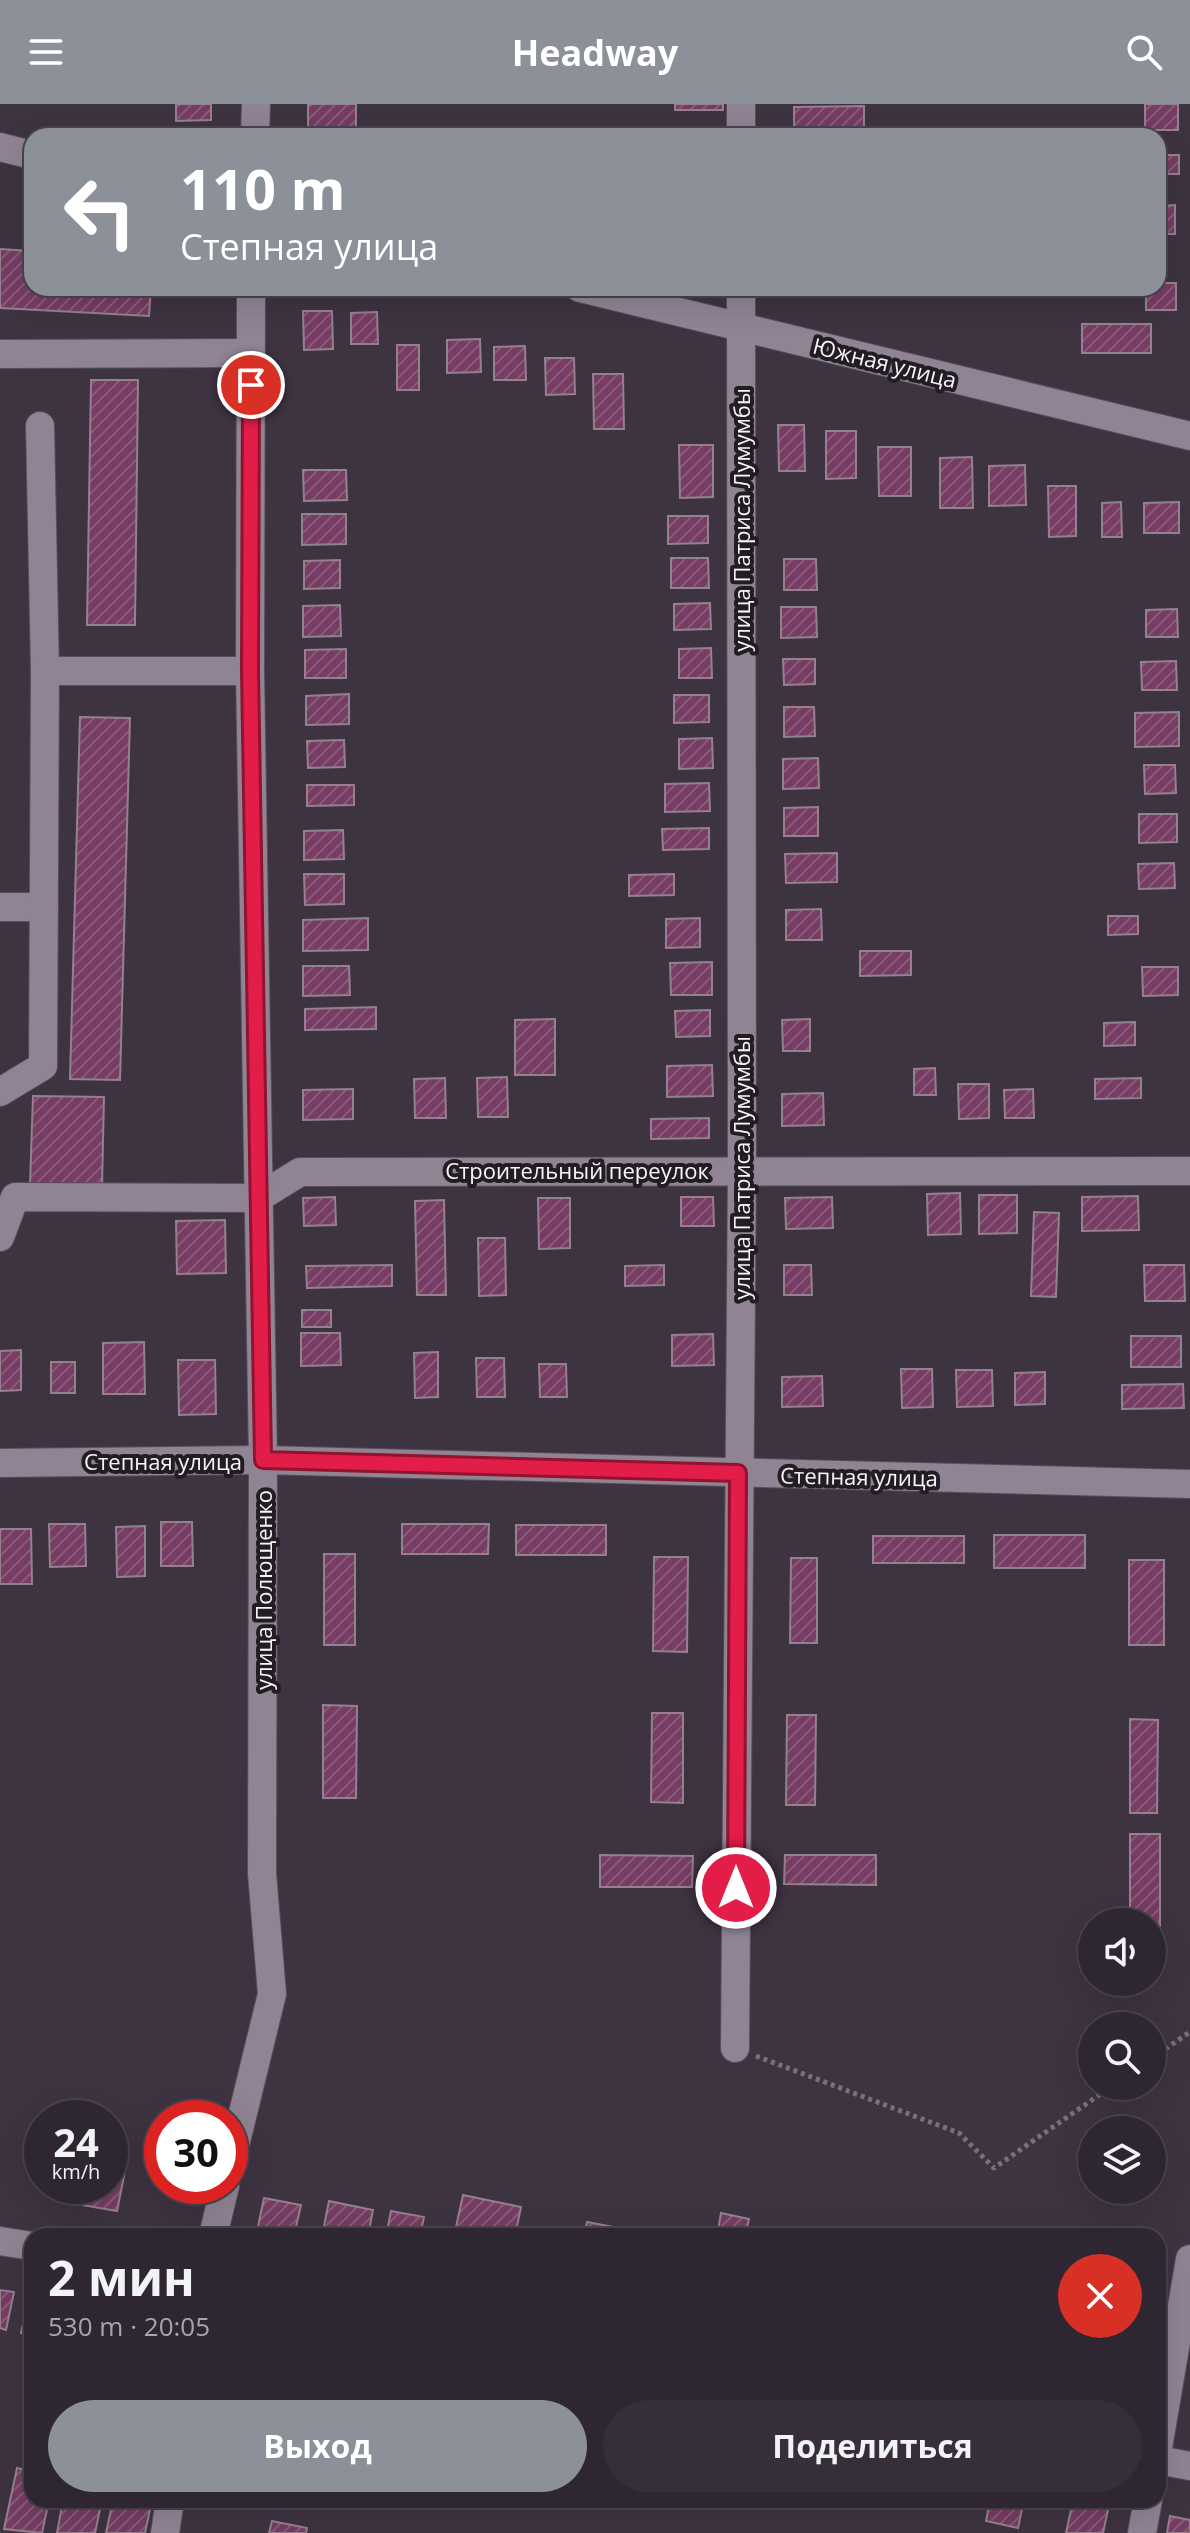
<!DOCTYPE html>
<html lang="ru">
<head>
<meta charset="utf-8">
<style>
  :root { --surface:#2e2631; --page:#362e39; --text:#f1f3f6; --muted:#a7a5ab; --line:#49434d; --accent:#8c9099 }
  body { margin:0; font-family:"Open Sans",sans-serif; background:var(--page); color:var(--text); height:100vh; display:flex; flex-direction:column; font-size:30px; white-space:nowrap }
  * { box-sizing:border-box; margin:0 }
  p { font-size:26px; color:var(--muted) }
  .icon { flex:none; width:44px; height:44px; fill:none; stroke:currentColor; stroke-width:2; stroke-linecap:round; stroke-linejoin:round }
  .map { position:relative; flex:1; overflow:hidden }
  .details { position:absolute; left:24px; top:2124px; width:1142px; height:280px; display:flex; flex-direction:column; background:var(--surface); border-radius:24px; box-shadow:0 8px 32px #0002,0 0 0 2px var(--line) }
  .details>* { flex:none }
  .top-card { position:absolute; left:24px; top:24px; width:1142px; height:168px; border-radius:24px; box-shadow:0 8px 32px #0002,0 0 0 2px var(--line); background:#8c9099; color:#fff; overflow:hidden }
  .controls { position:absolute; left:1078px; top:1804px; display:grid; gap:16px }
  .controls a { display:grid; place-items:center; width:88px; height:88px; border-radius:50%; background:var(--surface); box-shadow:0 8px 32px #0002,0 0 0 2px var(--line); font-size:40px }
  .speed { position:absolute; left:24px; top:1996px; display:flex; gap:16px; font-size:40px; font-weight:700; text-align:center }
  .speed>* { display:grid; place-content:center; width:104px; height:104px; border-radius:50%; background:var(--surface); box-shadow:0 8px 32px #0002,0 0 0 2px var(--line); line-height:1 }
  .speed small { font-size:20px; font-weight:400 }
  .speed .limit { border:12px solid #d22; background:#fff; color:#111 }
  .pin { position:absolute; display:grid; place-items:center; width:68px; height:68px; color:#fff; margin:-34px; border:4px solid #fff; border-radius:50%; box-shadow:0 2px 8px #0007 }
  .me { position:absolute; width:88px; margin:-44px; rotate:0deg; stroke-linejoin:round; filter:drop-shadow(0 0 6px #0008) }
  .turn { display:flex; align-items:center; gap:28px; height:168px; padding:0 24px; font-size:36px }
  .turn .icon { width:104px; height:104px; stroke-width:2.5 }
  .turn b { display:block; font-size:56px; line-height:68px }
  .round { display:grid; place-items:center; flex:none; width:84px; height:84px; border-radius:42px; background:var(--page) }
  .overview { display:flex; align-items:center; justify-content:space-between; height:136px; padding:0 24px }
  h1 { font-size:48px; font-weight:700; line-height:60px }
  .cta { display:flex; gap:16px; margin-top:auto; padding:16px 24px }
  .cta a { flex:1; height:92px; border-radius:48px; background:var(--accent); color:#fff; font-size:32px; font-weight:700; line-height:92px; text-align:center }
  .cta a+a { background:var(--page); color:var(--text) }
  header { display:flex; justify-content:space-between; align-items:center; height:104px; padding:0 24px; background:var(--accent); color:#fff; font-size:36px; font-weight:700 }
  .map>svg:first-child { display:block }
  .building { fill:url(#building-hatch); stroke:#94818c; stroke-width:2 }
  .lines { fill:none; stroke-linecap:round; stroke-linejoin:round }
  .minor-casing { stroke:#584f5a; stroke-width:30 }
  .path { stroke:#7a707c; stroke-width:5; stroke-dasharray:4 4; stroke-linecap:butt }
  .minor { stroke:#908494; stroke-width:28 }
  .route-casing { stroke:#92132f; stroke-width:20 }
  .route { stroke:#e11d48; stroke-width:14 }
  .labels { text-anchor:middle; dominant-baseline:central; stroke-width:8; stroke-linejoin:round; paint-order:stroke }
  .street-label { font-size:22px; fill:#f9f2fa; stroke:#221d23 }
</style>
</head>
<body>
<header><svg class="icon" aria-label="menu" viewBox="0 0 24 24"><path d="M4 6h16M4 12h16M4 18h16"/></svg>Headway<svg class="icon" aria-label="search" viewBox="0 0 24 24"><circle cx="10" cy="10" r="6"/><path d="M15 15l6 6"/></svg></header>
<div class="map">
<svg width="1190" height="2429" viewBox="0 0 1190 2429">
  <defs>
    <pattern id="building-hatch" width="6" height="6" patternUnits="userSpaceOnUse" patternTransform="scale(2)"><rect width="6" height="6" fill="#763c63"/><path d="M-1 1l2-2M0 6l6-6M5 7l2-2" fill="none" stroke="#8a597a"/></pattern>
  </defs>
  <rect width="100%" height="100%" fill="#3e3341"/>
  <g class="building">
    <path d="M176,0H211V16L176,17Z"/>
    <rect x="308" y="0" width="48" height="29"/>
    <rect x="675" y="0" width="48" height="6"/>
    <rect x="1145" y="0" width="33" height="26"/>
    <path d="M864,2V25H794V3Z"/>
    <rect x="1158" y="51" width="21" height="19"/>
    <path d="M1175,101V130H1158V102Z"/>
    <path d="M0,145L32,147V184H151L149,212L0,204Z"/>
    <path d="M1158,179H1176V206H1146V184H1158Z"/>
    <path d="M303,207H332L333,245L304,246Z"/>
    <path d="M377,208L378,240H351V209Z"/>
    <rect x="1082" y="220" width="69" height="29"/>
    <path d="M480,235L481,268L447,269V236Z"/>
    <rect x="397" y="241" width="22" height="45"/>
    <path d="M525,242L526,276H494V243Z"/>
    <path d="M545,254H574L575,290L546,291Z"/>
    <path d="M593,270H623L624,325H594Z"/>
    <path d="M91,276H138L135,521H87Z"/>
    <path d="M778,321H804L805,367H779Z"/>
    <path d="M826,327H856V374L826,375Z"/>
    <path d="M679,341H713V393L680,394Z"/>
    <path d="M878,343H911V392H879Z"/>
    <path d="M972,353L973,404H940V354Z"/>
    <path d="M1025,361L1026,401L989,402V362Z"/>
    <path d="M303,366H346L347,396L304,397Z"/>
    <path d="M1048,382H1076V432L1049,433Z"/>
    <path d="M1121,398L1122,433H1102V399Z"/>
    <path d="M1179,398V429H1144V399Z"/>
    <path d="M302,410H346V440L302,441Z"/>
    <path d="M668,412H708V439L668,440Z"/>
    <path d="M671,454H708L709,484H671Z"/>
    <path d="M784,455H816L817,486H784Z"/>
    <path d="M340,456V484L304,485V457Z"/>
    <path d="M710,499L711,525L674,526V500Z"/>
    <path d="M340,501L341,532L303,533V502Z"/>
    <path d="M781,503H816L817,533L781,534Z"/>
    <path d="M1177,505L1178,533H1146V506Z"/>
    <path d="M711,544L712,574H679V545Z"/>
    <path d="M346,545V574H305V546Z"/>
    <path d="M783,555H815V580L784,581Z"/>
    <path d="M1176,557L1177,586H1142L1141,558Z"/>
    <path d="M349,590V620L306,621V592Z"/>
    <path d="M674,591H709V618L674,619Z"/>
    <path d="M784,603H814L815,632L784,633Z"/>
    <path d="M1179,608V642L1135,643V609Z"/>
    <path d="M80,613L130,614L120,976L70,975Z"/>
    <path d="M712,634L713,664L679,665V635Z"/>
    <path d="M344,636L345,663L308,664L307,637Z"/>
    <path d="M818,654L819,684L783,685V655Z"/>
    <path d="M1144,661H1175L1176,689L1145,690Z"/>
    <path d="M709,679L710,707L665,708V680Z"/>
    <path d="M307,681H354V701L307,702Z"/>
    <path d="M818,703V732H784V704Z"/>
    <path d="M1139,710H1177V738L1139,739Z"/>
    <path d="M709,724V745L663,746L662,725Z"/>
    <path d="M343,726L344,755L304,756V727Z"/>
    <path d="M837,749V778L786,779L785,750Z"/>
    <path d="M1174,759L1175,784L1139,785L1138,760Z"/>
    <path d="M304,770H344V800L305,801Z"/>
    <path d="M674,770V791L629,792V771Z"/>
    <path d="M821,805L822,836H786V806Z"/>
    <path d="M1108,812H1138V830L1108,831Z"/>
    <path d="M368,814V846L303,847V816Z"/>
    <path d="M700,814V843L666,844V815Z"/>
    <path d="M860,847H911V871L860,872Z"/>
    <path d="M712,858V891H671L670,859Z"/>
    <path d="M303,862H349L350,891L303,892Z"/>
    <path d="M1142,863H1178V891L1143,892Z"/>
    <path d="M376,903V925L305,926V905Z"/>
    <path d="M710,906V932L676,933L675,907Z"/>
    <path d="M555,915V971H515V916Z"/>
    <path d="M810,915V947H783L782,916Z"/>
    <path d="M1135,918V941L1104,942V919Z"/>
    <path d="M712,961L713,992L667,993V962Z"/>
    <path d="M935,964L936,991H914V965Z"/>
    <path d="M507,973L508,1013H478L477,974Z"/>
    <path d="M445,974L446,1014H415L414,975Z"/>
    <path d="M1141,974V994L1095,995V975Z"/>
    <path d="M958,980H989V1014L959,1015Z"/>
    <path d="M353,985V1015L303,1016V986Z"/>
    <path d="M1033,985L1034,1014H1005L1004,986Z"/>
    <path d="M823,989L824,1021L782,1022V990Z"/>
    <path d="M33,992L104,993L102,1083L30,1081Z"/>
    <path d="M709,1014V1034L651,1035V1015Z"/>
    <path d="M960,1089L961,1130L928,1131L927,1090Z"/>
    <path d="M979,1091H1017V1129L979,1130Z"/>
    <path d="M1138,1092L1139,1126L1082,1127V1093Z"/>
    <path d="M335,1093L336,1121L304,1122L303,1094Z"/>
    <path d="M681,1093H713L714,1122H681Z"/>
    <path d="M832,1093L833,1124L786,1125L785,1094Z"/>
    <path d="M538,1094H570V1144L539,1145Z"/>
    <path d="M444,1096L446,1191H417L415,1097Z"/>
    <path d="M1034,1108L1059,1109L1056,1193L1031,1192Z"/>
    <path d="M225,1116L226,1169L177,1170L176,1117Z"/>
    <path d="M478,1134H505L506,1191L479,1192Z"/>
    <path d="M392,1161V1182L307,1184L306,1162Z"/>
    <path d="M664,1161V1181L625,1182V1162Z"/>
    <path d="M784,1161H811L812,1191H784Z"/>
    <path d="M1144,1161H1184L1185,1197H1145Z"/>
    <rect x="302" y="1206" width="29" height="17"/>
    <path d="M301,1229H340L341,1261L301,1262Z"/>
    <path d="M713,1230L714,1261L672,1262V1231Z"/>
    <rect x="1131" y="1232" width="50" height="31"/>
    <path d="M144,1238L145,1290H103V1239Z"/>
    <path d="M21,1246V1286L0,1287V1247Z"/>
    <path d="M438,1248V1293L415,1294L414,1249Z"/>
    <path d="M476,1254H504L505,1293H477Z"/>
    <path d="M178,1256H215L216,1310L179,1311Z"/>
    <rect x="51" y="1258" width="24" height="31"/>
    <path d="M539,1260H566L567,1293H540Z"/>
    <path d="M901,1265H932L933,1303L902,1304Z"/>
    <path d="M956,1266H992L993,1302L957,1303Z"/>
    <path d="M1045,1268V1300L1015,1301V1269Z"/>
    <path d="M822,1272L823,1302L782,1303V1273Z"/>
    <path d="M1183,1280L1184,1304L1122,1305V1281Z"/>
    <path d="M161,1418H192L193,1462H161Z"/>
    <path d="M49,1420H85L86,1462L50,1463Z"/>
    <path d="M402,1420H489L488,1450H402Z"/>
    <rect x="516" y="1421" width="90" height="30"/>
    <path d="M145,1422V1472L117,1473L116,1423Z"/>
    <path d="M0,1425H31L32,1480H0Z"/>
    <rect x="994" y="1431" width="91" height="33"/>
    <rect x="873" y="1432" width="91" height="27"/>
    <rect x="324" y="1450" width="31" height="91"/>
    <path d="M654,1453H688L687,1548L653,1547Z"/>
    <path d="M791,1454H817V1539H790Z"/>
    <rect x="1129" y="1456" width="35" height="85"/>
    <path d="M323,1601L357,1602L356,1694H323Z"/>
    <path d="M652,1609H683V1699L651,1698Z"/>
    <path d="M787,1611H816L815,1701H786Z"/>
    <path d="M1130,1615L1158,1616L1157,1709H1130Z"/>
    <path d="M1130,1730H1160V1822L1130,1818Z"/>
    <path d="M600,1751L693,1752L692,1783H600Z"/>
    <path d="M785,1751H876V1781L784,1780Z"/>
    <path d="M110,2048L128,2052L117,2107L82,2101L86,2082H110Z"/>
    <path d="M463,2091L521,2103L515,2132L456,2123Z"/>
    <path d="M264,2094L301,2101L294,2132H256Z"/>
    <path d="M329,2097L373,2106L368,2132H322Z"/>
    <path d="M391,2107L424,2113L420,2132H386Z"/>
    <path d="M721,2109L749,2115L745,2132H717Z"/>
    <path d="M587,2118L614,2123L613,2132H584Z"/>
    <path d="M0,2186L14,2188L6,2226L0,2224Z"/>
    <path d="M29,2192L32,2193V2232L21,2229Z"/>
    <path d="M17,2364L32,2367V2396H49L42,2429L4,2425Z"/>
    <path d="M63,2396H102L95,2429H57Z"/>
    <path d="M113,2396H152L145,2429H106Z"/>
    <path d="M930,2396H965L963,2405Z"/>
    <path d="M990,2396H1024L1018,2424L986,2417Z"/>
    <path d="M1073,2396L1110,2397L1103,2429H1066Z"/>
    <path d="M1170,2412L1190,2416V2429H1167Z"/>
    <path d="M272,2417L307,2424L306,2429H269Z"/>
  </g>
  <g class="lines">
    <g class="minor-casing">
      <g id="minor">
        <path d="M255,32L256,0"/>
        <path d="M741,32V0"/>
        <path d="M0,43L32,51"/>
        <path d="M580,184L1190,332"/>
        <path d="M0,250L251,249"/>
        <path d="M40,322L45,567"/>
        <path d="M0,803H44"/>
        <path d="M0,988L43,962L45,567H250"/>
        <path d="M0,1133L15,1093L258,1094L300,1068L1190,1067"/>
        <path d="M0,1359L263,1356L1190,1380"/>
        <path d="M735,1944L742,1065L741,184"/>
        <path d="M230,2062L272,1890L262,1769L263,1356L250,567L251,184"/>
        <path d="M213,2132L225,2082"/>
        <path d="M0,2137L32,2142"/>
        <path d="M1158,2344L1190,2155"/>
        <path d="M1158,2356L1190,2362"/>
        <path d="M165,2429L170,2396"/>
        <path d="M1142,2429L1148,2396"/>
      </g>
    </g>
    <g class="path">
      <path d="M756,1952L959,2029L994,2064L1112,1982"/>
      <path d="M1152,1954L1190,1928"/>
    </g>
    <use href="#minor" class="minor"/>
  </g>
  <g class="lines">
    <g class="route-casing">
      <path id="route" d="M251,281L250,567L263,1356L738,1369L736,1784"/>
    </g>
    <use href="#route" class="route"/>
  </g>
  <g class="labels">
    <g class="street-label">
      <text transform="translate(885 258) rotate(14)">Южная улица</text>
      <text transform="translate(741 416) rotate(-90)">улица Патриса Лумумбы</text>
      <text transform="translate(741 1064) rotate(-90)">улица Патриса Лумумбы</text>
      <text x="577" y="1066">Строительный переулок</text>
      <text x="163" y="1357">Степная улица</text>
      <text transform="translate(859 1372) rotate(1)">Степная улица</text>
      <text transform="translate(263 1486) rotate(-90)">улица Полющенко</text>
    </g>
  </g>
</svg>
<div class="controls">
<a><svg class="icon" aria-label="sound" viewBox="0 0 24 24"><path d="M4 9h4l5-4v14l-5-4H4zM17 9q2 3 0 6"/></svg></a>
<a><svg class="icon" aria-label="search" viewBox="0 0 24 24"><circle cx="10" cy="10" r="6"/><path d="M15 15l6 6"/></svg></a>
<a><svg class="icon" aria-label="layers" viewBox="0 0 24 24"><path d="M12 4l9 5-9 5-9-5zM3 14l9 5 9-5"/></svg></a>
</div>
<div class="speed"><div>24<small>km/h</small></div><div class="limit">30</div></div>
<div class="pin" style="left:251px;top:281px;background:#d93025"><svg class="icon" aria-label="arrive" viewBox="0 0 24 24"><path d="M6 21V4h12l-3 4 3 4H6"/></svg></div>
<svg class="me" style="left:736px;top:1784px" viewBox="-20 -20 40 40"><circle r="17" fill="#e11d48" stroke="#fff" stroke-width="3"/><path d="M0-11L8 9 0 5-8 9z" fill="#fff"/></svg>
<div class="top-card">
<div class="turn"><svg class="icon" aria-label="left" viewBox="0 0 24 24"><path d="M17 20v-9H6M10 6l-5 5 5 5"/></svg><div><b>110 m</b>Степная улица</div></div>
</div>
<section class="details">
<div class="overview"><div><h1>2 мин</h1><p>530 m · 20:05</p></div><a class="round" style="background:#d93025;color:#fff"><svg class="icon" aria-label="close" viewBox="0 0 24 24"><path d="M6 6l12 12M18 6L6 18"/></svg></a></div>
<div class="cta"><a>Выход</a><a>Поделиться</a></div>
</section>
</div>
</body>
</html>
